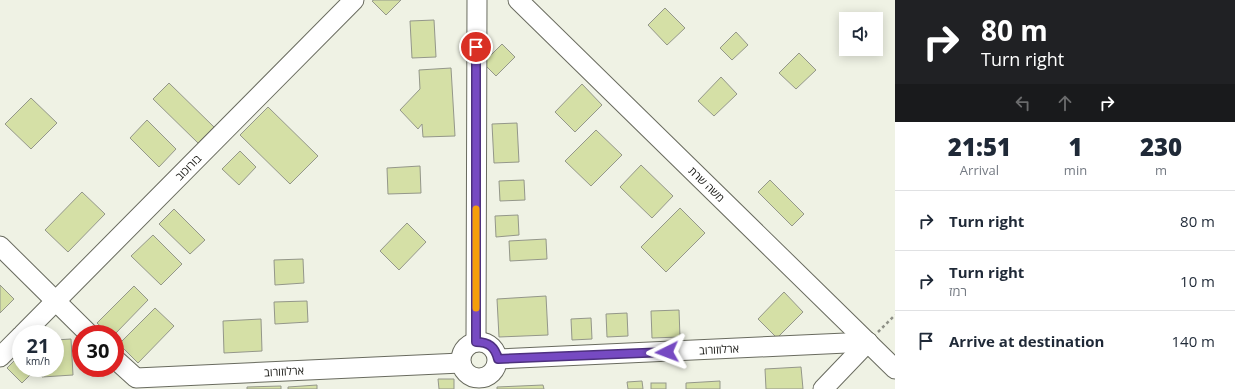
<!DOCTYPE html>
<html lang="en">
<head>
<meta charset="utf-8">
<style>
  :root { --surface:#fff; --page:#f2f2f3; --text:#1f2937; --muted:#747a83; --line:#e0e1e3 }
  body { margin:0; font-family:"Open Sans",Heebo,sans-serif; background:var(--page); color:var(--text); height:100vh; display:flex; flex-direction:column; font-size:15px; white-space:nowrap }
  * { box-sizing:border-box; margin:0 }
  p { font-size:13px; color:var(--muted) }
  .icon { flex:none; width:22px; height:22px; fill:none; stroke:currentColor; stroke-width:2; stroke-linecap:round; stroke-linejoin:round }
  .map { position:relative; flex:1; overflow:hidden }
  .side { display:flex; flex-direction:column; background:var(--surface); width:340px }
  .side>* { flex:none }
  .banner { background:#202124; color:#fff; overflow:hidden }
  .tools { position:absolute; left:839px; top:12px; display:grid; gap:8px }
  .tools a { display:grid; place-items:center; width:44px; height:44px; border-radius:0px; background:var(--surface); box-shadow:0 2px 10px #0003; font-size:20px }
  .speed { position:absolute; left:12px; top:325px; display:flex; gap:8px; font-size:20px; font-weight:700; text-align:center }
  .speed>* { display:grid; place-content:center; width:52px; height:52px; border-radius:50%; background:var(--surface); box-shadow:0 2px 10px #0003; line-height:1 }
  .speed small { font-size:10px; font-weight:400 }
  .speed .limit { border:6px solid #d22; background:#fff; color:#111 }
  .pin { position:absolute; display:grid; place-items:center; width:34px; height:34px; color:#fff; margin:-17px; border:2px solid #fff; border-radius:50%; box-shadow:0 1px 4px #0007 }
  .me { position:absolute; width:44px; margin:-22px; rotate:267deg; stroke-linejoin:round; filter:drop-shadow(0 0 3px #0008) }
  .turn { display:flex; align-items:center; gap:14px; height:84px; padding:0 20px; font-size:18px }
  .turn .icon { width:52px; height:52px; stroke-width:2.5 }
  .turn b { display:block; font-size:28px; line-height:34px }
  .lanes { display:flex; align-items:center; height:38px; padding:0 20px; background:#0003; justify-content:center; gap:20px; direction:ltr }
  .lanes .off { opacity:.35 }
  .eta { display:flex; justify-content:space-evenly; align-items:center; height:68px; text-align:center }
  .eta b { font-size:24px; font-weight:800; line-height:28px }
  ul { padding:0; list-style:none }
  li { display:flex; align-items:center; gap:12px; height:60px; padding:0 20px; border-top:1px solid var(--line) }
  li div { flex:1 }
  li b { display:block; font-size:15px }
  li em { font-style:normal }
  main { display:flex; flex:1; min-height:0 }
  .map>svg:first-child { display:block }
  .building { fill:#d5e0a6; stroke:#94978a }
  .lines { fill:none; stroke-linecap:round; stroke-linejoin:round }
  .minor-casing { stroke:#696b5f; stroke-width:21 }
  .path { stroke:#8e9086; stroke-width:2.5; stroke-dasharray:3 3; stroke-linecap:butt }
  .minor { stroke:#fff; stroke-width:19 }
  .route-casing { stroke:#4d307e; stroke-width:10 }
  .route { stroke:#764ac2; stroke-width:7 }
  .slow { stroke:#f59e0b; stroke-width:7 }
  .labels { text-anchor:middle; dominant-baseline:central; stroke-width:3.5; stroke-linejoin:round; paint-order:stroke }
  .street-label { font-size:11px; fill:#13130f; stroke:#fff }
</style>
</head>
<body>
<main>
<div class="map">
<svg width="895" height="389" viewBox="0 0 895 389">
  <rect width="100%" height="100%" fill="#eff2e4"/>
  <g class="building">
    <path d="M374,0H401L386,15L372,1Z"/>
    <path d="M665,8L685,28L667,45L648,25Z"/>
    <path d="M434,20L436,57L412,58L410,21Z"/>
    <path d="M736,32L748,45L732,60L720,48Z"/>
    <path d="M502,44L515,57L496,76L483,63Z"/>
    <path d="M799,53L816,70L796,89L779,73Z"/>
    <path d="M451,68L455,136L423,137L422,124L418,129L400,110L420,89L419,70Z"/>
    <path d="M721,77L737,94L714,116L698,101Z"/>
    <path d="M169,83L214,127L198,143L153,99Z"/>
    <path d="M582,84L602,105L575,132L555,112Z"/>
    <path d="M31,98L57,123L31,149L5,124Z"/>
    <path d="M268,107L318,156L290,184L240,135Z"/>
    <path d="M147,120L176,149L159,167L130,138Z"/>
    <path d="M517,123L519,162L494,163L492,124Z"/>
    <path d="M596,130L622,155L591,186L565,161Z"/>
    <path d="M240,151L256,167L239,185L222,169Z"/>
    <path d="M641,165L673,196L652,218L620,187Z"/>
    <path d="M420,166L421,193L388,194L387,168Z"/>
    <path d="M524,180L525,200L500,201L499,181Z"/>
    <path d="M770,180L804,214L792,226L758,192Z"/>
    <path d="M82,192L105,214L68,252L45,230Z"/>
    <path d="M680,208L705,233L666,272L641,247Z"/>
    <path d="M174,209L205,240L190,254L159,224Z"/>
    <path d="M518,215L519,235L496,237L495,216Z"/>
    <path d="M407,223L426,242L399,270L380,251Z"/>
    <path d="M153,235L182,264L161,285L131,256Z"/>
    <path d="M546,239L547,259L510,261L509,241Z"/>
    <path d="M303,259L304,283L275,285L274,260Z"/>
    <path d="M0,285L14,299L0,313Z"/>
    <path d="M134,286L148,300L115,334H109L97,323Z"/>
    <path d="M784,292L803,312L777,338L758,319Z"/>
    <path d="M546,296L548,335L499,337L497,299Z"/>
    <path d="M307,301L308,322L275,324L274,302Z"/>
    <path d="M155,308L174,326L138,363L119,344Z"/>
    <path d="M679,310L680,337L652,338L651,311Z"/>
    <path d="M627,313L628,336L607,337L606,314Z"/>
    <path d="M591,318L592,339L572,340L571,319Z"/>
    <path d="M261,319L262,351L224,353L223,321Z"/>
    <path d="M71,339L73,375L42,377V368H55V340Z"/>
    <path d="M19,356L21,358V368H31L34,371L22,383L7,368Z"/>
    <path d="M801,367L803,389H766L765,369Z"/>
    <path d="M438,379H454V389H439Z"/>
    <path d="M642,381L643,389H628L627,382Z"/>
    <path d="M720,381V389H686V383Z"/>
    <rect x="651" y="383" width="15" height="6"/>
    <path d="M317,385V389H288V387Z"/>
    <path d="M543,385L544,389H497V387Z"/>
    <path d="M281,386V389H247V387Z"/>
  </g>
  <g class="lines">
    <g class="minor-casing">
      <g id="minor">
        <path d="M518,0L895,369"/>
        <path d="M0,246L89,334"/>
        <path d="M23,334L354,0"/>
        <circle cx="479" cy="360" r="18"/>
        <path d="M476,342L477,0"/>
        <path d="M0,357L21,336"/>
        <path d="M115,359L136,378L461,363"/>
        <path d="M498,359L868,342"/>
        <path d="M823,389L868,342"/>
      </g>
    </g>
    <path class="path" d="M878,332L895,315"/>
    <use href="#minor" class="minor"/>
  </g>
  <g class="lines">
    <g class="route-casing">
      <path id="route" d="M476,47V342C489,342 495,347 498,359L667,352"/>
    </g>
    <use href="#route" class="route"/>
    <path class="slow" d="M476,308V209"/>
  </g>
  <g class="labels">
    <g class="street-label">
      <text transform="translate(188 167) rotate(-45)">בורוכוב</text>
      <text transform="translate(707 184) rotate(44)">משה שרת</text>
      <text transform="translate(719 349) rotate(-3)">ארלוזורוב</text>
      <text transform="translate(284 371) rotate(-3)">ארלוזורוב</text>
    </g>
  </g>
</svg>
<div class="tools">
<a><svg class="icon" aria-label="sound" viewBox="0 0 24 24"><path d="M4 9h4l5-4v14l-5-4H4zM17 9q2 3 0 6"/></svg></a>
</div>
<div class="speed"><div>21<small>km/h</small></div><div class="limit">30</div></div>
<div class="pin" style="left:476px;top:47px;background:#d93025"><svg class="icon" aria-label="arrive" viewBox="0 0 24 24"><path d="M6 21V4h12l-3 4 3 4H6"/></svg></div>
<svg class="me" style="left:667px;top:352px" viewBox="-20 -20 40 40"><path d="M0-17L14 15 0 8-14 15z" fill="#764ac2" stroke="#fff" stroke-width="4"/></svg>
</div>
<section class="side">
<div class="banner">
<div class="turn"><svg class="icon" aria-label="right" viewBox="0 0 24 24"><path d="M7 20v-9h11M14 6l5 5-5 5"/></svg><div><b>80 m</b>Turn right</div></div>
<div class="lanes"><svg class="icon off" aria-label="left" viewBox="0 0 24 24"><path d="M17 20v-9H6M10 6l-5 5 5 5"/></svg><svg class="icon off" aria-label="ahead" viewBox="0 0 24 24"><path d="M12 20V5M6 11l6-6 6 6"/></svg><svg class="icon" aria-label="right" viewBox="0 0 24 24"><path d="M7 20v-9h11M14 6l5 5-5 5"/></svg></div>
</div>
<div class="eta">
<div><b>21:51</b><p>Arrival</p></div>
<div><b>1</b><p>min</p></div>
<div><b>230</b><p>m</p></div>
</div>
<ul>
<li><svg class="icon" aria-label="right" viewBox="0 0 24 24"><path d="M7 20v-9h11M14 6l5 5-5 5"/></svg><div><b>Turn right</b></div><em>80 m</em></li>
<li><svg class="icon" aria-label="right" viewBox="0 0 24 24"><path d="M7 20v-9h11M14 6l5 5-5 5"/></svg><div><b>Turn right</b><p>רמז</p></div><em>10 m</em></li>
<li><svg class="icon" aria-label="arrive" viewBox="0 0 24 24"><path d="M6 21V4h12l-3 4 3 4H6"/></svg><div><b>Arrive at destination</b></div><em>140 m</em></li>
</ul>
</section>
</main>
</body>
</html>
